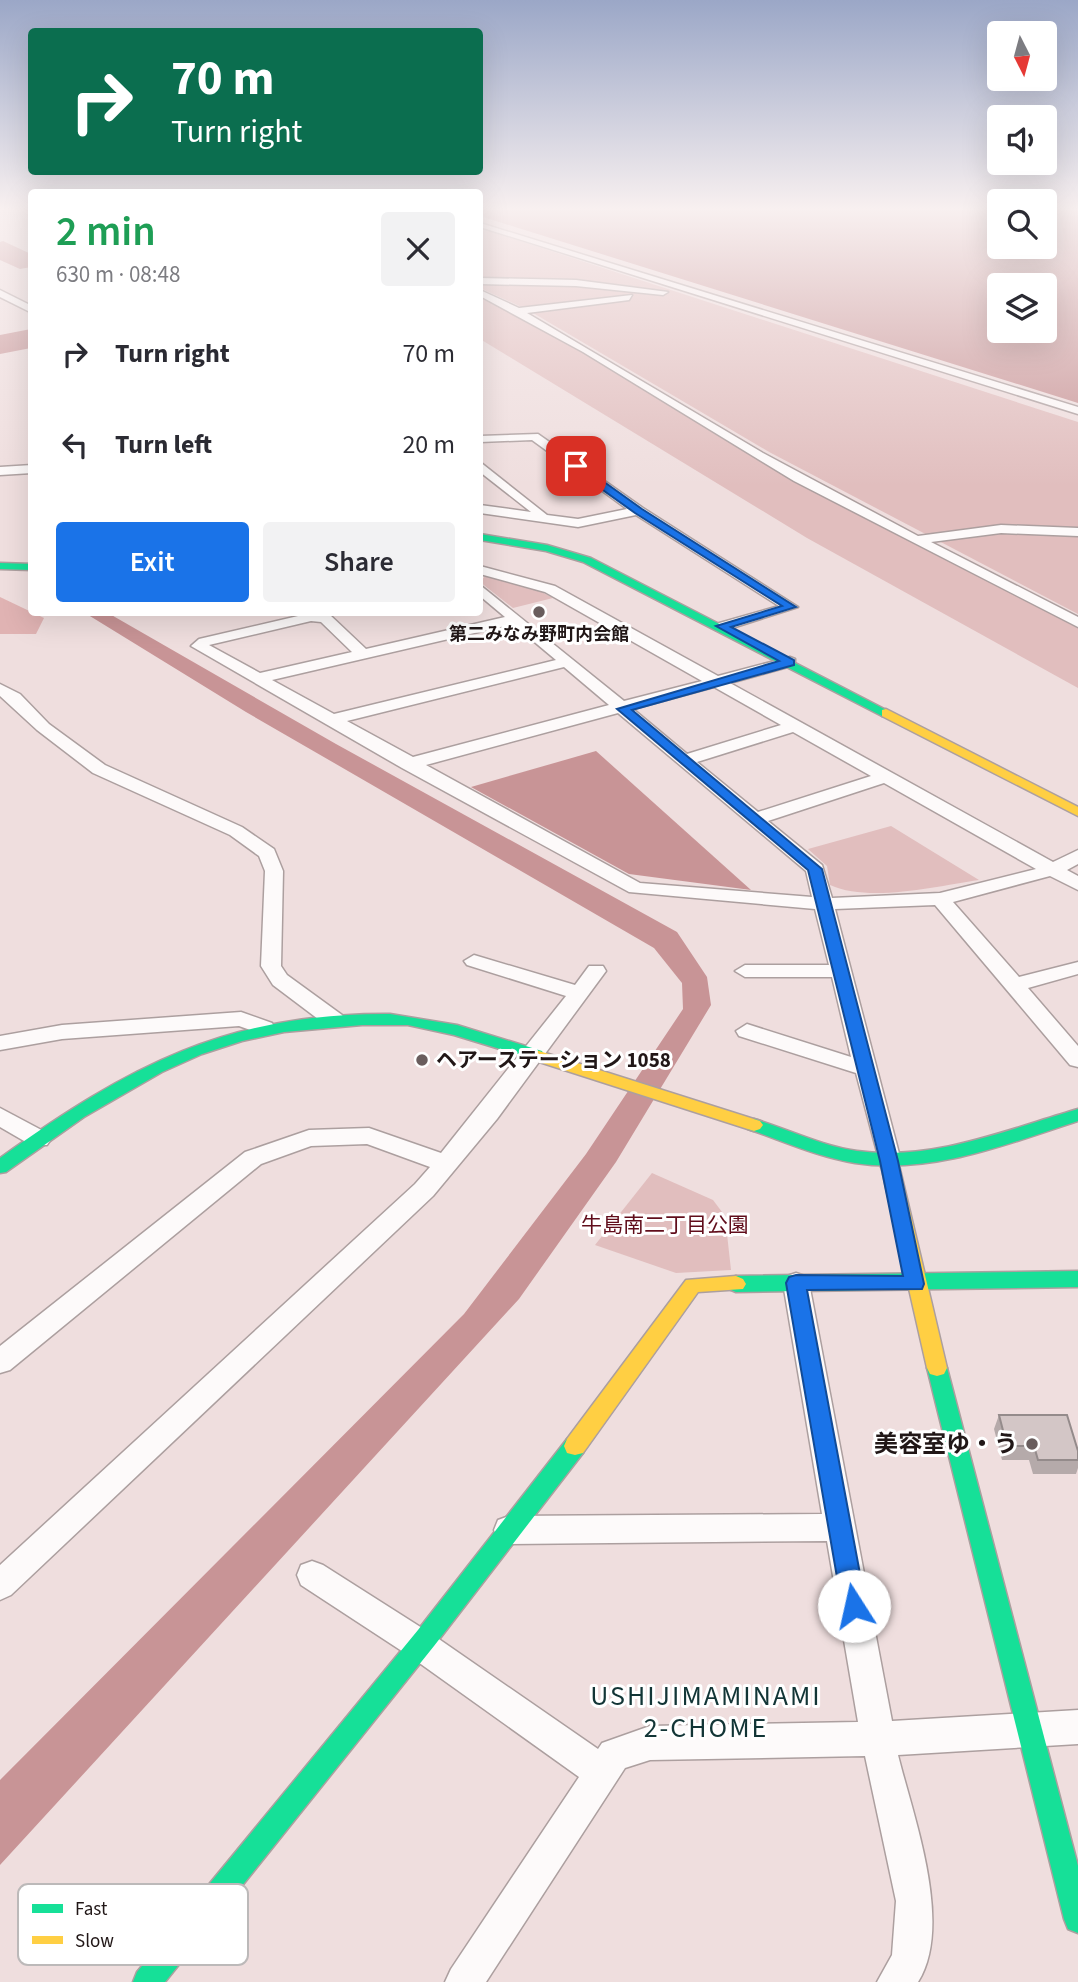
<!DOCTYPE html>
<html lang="en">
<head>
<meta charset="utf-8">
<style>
  :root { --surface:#fff; --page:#f2f2f3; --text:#2b2b33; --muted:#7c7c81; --accent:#1a73e8 }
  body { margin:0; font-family:"Source Sans 3","Noto Sans JP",sans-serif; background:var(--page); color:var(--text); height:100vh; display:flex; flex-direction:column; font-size:26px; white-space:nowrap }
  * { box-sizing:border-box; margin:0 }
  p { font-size:23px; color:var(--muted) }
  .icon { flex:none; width:38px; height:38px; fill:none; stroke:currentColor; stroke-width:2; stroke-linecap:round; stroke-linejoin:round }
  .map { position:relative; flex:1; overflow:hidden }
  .drawer { position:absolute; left:28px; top:189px; width:455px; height:427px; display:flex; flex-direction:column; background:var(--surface); border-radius:7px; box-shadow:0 7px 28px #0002 }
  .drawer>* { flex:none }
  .banner { position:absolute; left:28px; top:28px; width:455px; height:147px; border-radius:7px; box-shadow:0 7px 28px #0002; background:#0b6e4f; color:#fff; overflow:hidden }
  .needle { width:46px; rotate:174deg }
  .controls { position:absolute; left:987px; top:21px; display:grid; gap:14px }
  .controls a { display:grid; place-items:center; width:70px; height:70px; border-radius:7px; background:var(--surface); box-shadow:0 7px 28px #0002; font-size:35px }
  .pin { position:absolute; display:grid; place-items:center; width:60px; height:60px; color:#fff; margin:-30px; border-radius:14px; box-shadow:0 4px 10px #0006 }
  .me { position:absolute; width:77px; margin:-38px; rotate:350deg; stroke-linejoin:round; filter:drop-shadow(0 0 5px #0008) }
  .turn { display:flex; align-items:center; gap:24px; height:147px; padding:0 28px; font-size:32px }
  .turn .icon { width:91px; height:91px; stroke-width:2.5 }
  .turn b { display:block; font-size:49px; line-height:60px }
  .round { display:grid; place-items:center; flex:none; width:74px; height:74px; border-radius:7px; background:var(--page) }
  .headline { display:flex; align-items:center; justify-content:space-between; height:119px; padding:0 28px }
  h1 { font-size:42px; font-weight:600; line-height:52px; color:#1e9e55 }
  .action { display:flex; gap:14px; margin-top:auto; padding:14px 28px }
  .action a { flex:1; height:80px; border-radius:7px; background:var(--accent); color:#fff; font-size:28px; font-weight:600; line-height:80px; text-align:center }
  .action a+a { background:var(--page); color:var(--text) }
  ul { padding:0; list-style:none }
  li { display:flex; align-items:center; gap:21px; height:91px; padding:0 28px }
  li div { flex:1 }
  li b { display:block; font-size:26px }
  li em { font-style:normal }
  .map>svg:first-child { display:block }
  .green { fill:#e1bebe }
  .forest { fill:#e0b3b3 }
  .water { fill:#c89496; fill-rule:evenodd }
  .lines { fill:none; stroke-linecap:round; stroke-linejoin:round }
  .street-casing { stroke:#ac9f9f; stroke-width:3 }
  .fast-casing { stroke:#ac9f9f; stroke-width:3 }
  .slow-casing { stroke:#ac9f9f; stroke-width:3 }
  .street { fill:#fdfafa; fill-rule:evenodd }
  .fast { fill:#16e098; fill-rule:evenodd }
  .slow { fill:#ffcf43; fill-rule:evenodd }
  .wall { fill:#b5aaaa }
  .building { fill:#d3c6c6; stroke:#948b8b; stroke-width:2 }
  .route { fill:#1a73e8; stroke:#114b97; stroke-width:2 }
  .poi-dot { fill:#695d5d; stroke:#fff; stroke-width:2.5 }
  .labels { text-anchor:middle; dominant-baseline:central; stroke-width:6; stroke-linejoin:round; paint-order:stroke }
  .far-poi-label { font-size:18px; font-weight:bold; fill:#211717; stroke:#fff }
  .poi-label { font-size:21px; font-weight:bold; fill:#211717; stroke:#fff; text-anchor:start }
  .park-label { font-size:21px; fill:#600d1b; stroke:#fff }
  .near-poi-label { font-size:24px; font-weight:bold; fill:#211717; stroke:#fff; text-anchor:end }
  .near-neighbourhood-label { font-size:28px; letter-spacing:2px; fill:#123536; stroke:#fff }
  .key { fill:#fff; stroke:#bcb9b9; stroke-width:2 }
  .key-label { font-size:19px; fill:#211717 }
</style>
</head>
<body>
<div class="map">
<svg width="1078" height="1982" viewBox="0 0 1078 1982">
  <rect width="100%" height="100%" fill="#efdede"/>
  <g class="green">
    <path d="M480,228L1078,422V614L771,453L528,310L480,288Z"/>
    <path d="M480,295L568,342L757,458L1078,628V688L807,538L480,339Z"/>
    <path d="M486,575L536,589L553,598L513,608L480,582Z"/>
    <path d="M891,826L979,880C937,886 870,903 830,885L827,866L808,849Z"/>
    <path d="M652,1173L713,1200L725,1216L731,1270L676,1273L595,1245Z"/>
  </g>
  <path class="forest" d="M0,597L44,618L36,634H0Z"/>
  <g class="water">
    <path d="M480,208H999V247H1045V208H1078V403L480,216ZM1045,285V331H999V285Z"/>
    <path d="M3,241L31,254V267L20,269L0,260V242Z"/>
    <path d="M31,329V348L0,354V335Z"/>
    <path d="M85,613H108L336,744L677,932L707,977L711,1005L616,1162L519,1299L0,1865V1780L464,1314L586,1154L683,1009L682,983L654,948L246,712Z"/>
    <path d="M596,751L751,890L629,874L471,787Z"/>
  </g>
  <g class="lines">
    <g class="street-casing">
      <g id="street">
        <path d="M480,223L1078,407V414L480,227Z"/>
        <path d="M480,278L576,280L668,292L663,295L576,286L480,284Z"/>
        <path d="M0,290L32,306V313L0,297Z"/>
        <path d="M480,290L519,308L632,295L629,300L527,313L763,453L918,536L1001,525L1078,528V536L1001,533L931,542L1078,617V627L794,481L583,352L480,296Z"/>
        <path d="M538,434L643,508L798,607L726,630H716V624L779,606L636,515L578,527L480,513V505L531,512L480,472V462L547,515L578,519L627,509L532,440L480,442V436Z"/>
        <path d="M32,465V473L0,475V467Z"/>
        <path d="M480,566L555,586L718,676L790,657L795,659V665L730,683L1053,862L1078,850V864L1067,870L1078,876V890L1050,876L953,902L1019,977L1078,962V974L1028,988L1078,1046V1067L1070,1065L935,905L835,909L901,1161L897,1167L889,1170L881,1167L856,1073L739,1036L736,1031L747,1024L851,1057L832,977H745L735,971L745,965H829L815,909L629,892L402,768L191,646L199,639L311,613L330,615L366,649L505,617L480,596V585L624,701L702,681L545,592L480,574ZM311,621L321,622L352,652L260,673L209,645ZM513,624L556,660L334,714L272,680ZM564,667L609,705L413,757L347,721ZM714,687L781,725L687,754L633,709ZM618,713L806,871L812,897L640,883L426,765ZM793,732L871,776L758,812L697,762ZM884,783L1036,869L940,893L832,898L822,865L768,821Z"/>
        <path d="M0,684L20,694L49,724L105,765L242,827L274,849L283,871L281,966L287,975L342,1015L345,1020L342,1025H326L273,985L261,966L265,871L259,856L230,835L93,773L37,730L0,696Z"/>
        <path d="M474,955L575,985L589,966H603L606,971L497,1119L433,1196L11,1595L0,1600V1565L415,1184L430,1167L367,1144L311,1146L261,1164L10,1370L0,1373V1346L245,1152L309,1130L369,1128L441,1153L566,996L467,965L464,961Z"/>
        <path d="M241,1012L272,1023L275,1028L264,1035L239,1026L62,1039L0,1050V1036L62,1025Z"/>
        <path d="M0,1108L47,1133L51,1139L47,1145H31L0,1127Z"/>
        <path d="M796,1273L805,1276L809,1283L892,1721L1078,1710V1744L898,1755C913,1816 954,1925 918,1982H877L892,1955L896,1901L865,1756L650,1760L625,1768L486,1982H445L451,1969L579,1777L411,1657L301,1585L297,1575L301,1565L312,1561L323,1565L433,1635L598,1749L602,1743L650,1726L858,1722L827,1541L509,1544L498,1540L494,1530L498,1520L509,1516L822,1514L783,1283L787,1276Z"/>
      </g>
    </g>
    <g class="fast-casing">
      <g id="fast">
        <path d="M480,534L547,545L591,558L892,713L890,716H882L583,562L546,551L480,540Z"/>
        <path d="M0,563L32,564V570L0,569Z"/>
        <path d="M390,1014L457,1025L542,1051L544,1055L536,1060L454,1035L408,1025H362L284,1032L242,1041L202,1054L162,1072L84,1117L6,1172L0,1173V1158C129,1066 227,1013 390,1014Z"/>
        <path d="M1078,1109V1121C1007,1144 931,1175 855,1163C818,1157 783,1141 748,1129L745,1125L748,1121L754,1119C788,1129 821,1146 857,1151C934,1161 1006,1130 1078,1109Z"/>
        <path d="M1078,1271V1287L736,1292L729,1289L726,1284L729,1279L736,1276Z"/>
        <path d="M937,1360L944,1362L947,1368L1078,1866V1933L1068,1929L1064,1919L927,1368L930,1362Z"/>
        <path d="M575,1437L583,1439L586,1446L583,1453L434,1646L165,1982H133L137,1972L418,1630L567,1439Z"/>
      </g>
    </g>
    <g class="slow-casing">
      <g id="slow">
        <path d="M886,709L1078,807V816L882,716V710Z"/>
        <path d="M536,1050L760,1121L763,1125L760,1129L754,1131L530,1059L528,1055Z"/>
        <path d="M889,1155L895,1156L898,1161L947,1368L944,1374L937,1376L930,1374L927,1368L880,1161L883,1156Z"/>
        <path d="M736,1276L743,1279L746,1284L743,1289L698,1292L583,1453L575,1455L567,1453L564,1446L567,1439L686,1280Z"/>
      </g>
    </g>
    <use href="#street" class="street"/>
    <use href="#fast" class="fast"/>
    <use href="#slow" class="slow"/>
  </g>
  <path class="wall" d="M999,1415L1078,1451V1468L1076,1474H1033L1029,1460H1002L994,1429Z"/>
  <path class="building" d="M999,1415H1067L1078,1451V1460H1038L1034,1446H1007Z"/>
  <linearGradient id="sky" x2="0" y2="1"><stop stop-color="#9ba7c7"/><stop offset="0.43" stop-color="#f8f0f0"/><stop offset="1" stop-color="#f8f0f0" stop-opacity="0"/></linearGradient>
  <rect width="1078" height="486" fill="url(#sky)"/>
  <path class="route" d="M572,464H579L642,509L796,607L731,627L794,660V665L632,710L822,869L898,1161L924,1284L922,1289L807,1290L866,1606L863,1614L854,1618L846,1614L842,1606L786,1283L789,1277L796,1275L903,1276L880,1161L808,870L617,709L779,661L716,626L782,606L635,513L572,468Z"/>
  <g class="poi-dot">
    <circle cx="539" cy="612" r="7"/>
    <circle cx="422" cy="1060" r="7"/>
    <circle cx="1032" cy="1444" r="7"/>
  </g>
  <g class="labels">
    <g class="far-poi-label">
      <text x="539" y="634">第二みなみ野町内会館</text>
    </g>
    <g class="poi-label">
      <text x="436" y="1060">ヘアーステーション 1058</text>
    </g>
    <g class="park-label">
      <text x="665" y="1225">牛島南二丁目公園</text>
    </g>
    <g class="near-poi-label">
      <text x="1018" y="1444">美容室ゆ・う</text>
    </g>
    <g class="near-neighbourhood-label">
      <text x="706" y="1696">USHIJIMAMINAMI<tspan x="706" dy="32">2-CHOME</tspan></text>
    </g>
  </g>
  <rect x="18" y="1884" width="230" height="81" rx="10" class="key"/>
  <rect x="32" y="1904" width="31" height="9" fill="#16e098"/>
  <rect x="32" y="1936" width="31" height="8" fill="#ffcf43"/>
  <g class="key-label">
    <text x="75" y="1915">Fast</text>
    <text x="75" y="1947">Slow</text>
  </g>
</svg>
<div class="controls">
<a><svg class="needle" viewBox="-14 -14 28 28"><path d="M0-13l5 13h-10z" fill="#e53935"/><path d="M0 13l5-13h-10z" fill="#7c7c81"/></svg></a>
<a><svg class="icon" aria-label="sound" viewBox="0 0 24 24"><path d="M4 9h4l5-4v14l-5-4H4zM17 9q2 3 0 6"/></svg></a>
<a><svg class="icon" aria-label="search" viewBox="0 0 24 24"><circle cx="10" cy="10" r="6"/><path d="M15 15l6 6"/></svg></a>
<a><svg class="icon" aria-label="layers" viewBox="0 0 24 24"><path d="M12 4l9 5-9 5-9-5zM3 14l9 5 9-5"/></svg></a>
</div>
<div class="pin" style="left:576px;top:466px;background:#d93025"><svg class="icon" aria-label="arrive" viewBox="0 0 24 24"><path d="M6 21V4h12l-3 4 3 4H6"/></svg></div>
<svg class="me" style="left:854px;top:1606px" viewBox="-20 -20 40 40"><circle r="19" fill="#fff"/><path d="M0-13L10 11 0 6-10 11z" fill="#1a73e8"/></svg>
<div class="banner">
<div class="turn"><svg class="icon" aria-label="right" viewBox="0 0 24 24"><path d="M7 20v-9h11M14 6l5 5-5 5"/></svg><div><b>70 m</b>Turn right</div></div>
</div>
<section class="drawer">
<div class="headline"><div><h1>2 min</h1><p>630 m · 08:48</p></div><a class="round"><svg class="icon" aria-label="close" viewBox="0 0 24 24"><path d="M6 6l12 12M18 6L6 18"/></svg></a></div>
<ul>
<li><svg class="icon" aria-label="right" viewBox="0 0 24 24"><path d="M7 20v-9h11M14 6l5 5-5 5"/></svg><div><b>Turn right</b></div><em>70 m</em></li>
<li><svg class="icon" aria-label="left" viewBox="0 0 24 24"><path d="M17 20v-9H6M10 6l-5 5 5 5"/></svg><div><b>Turn left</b></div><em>20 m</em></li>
</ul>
<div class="action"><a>Exit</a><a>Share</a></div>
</section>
</div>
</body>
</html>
